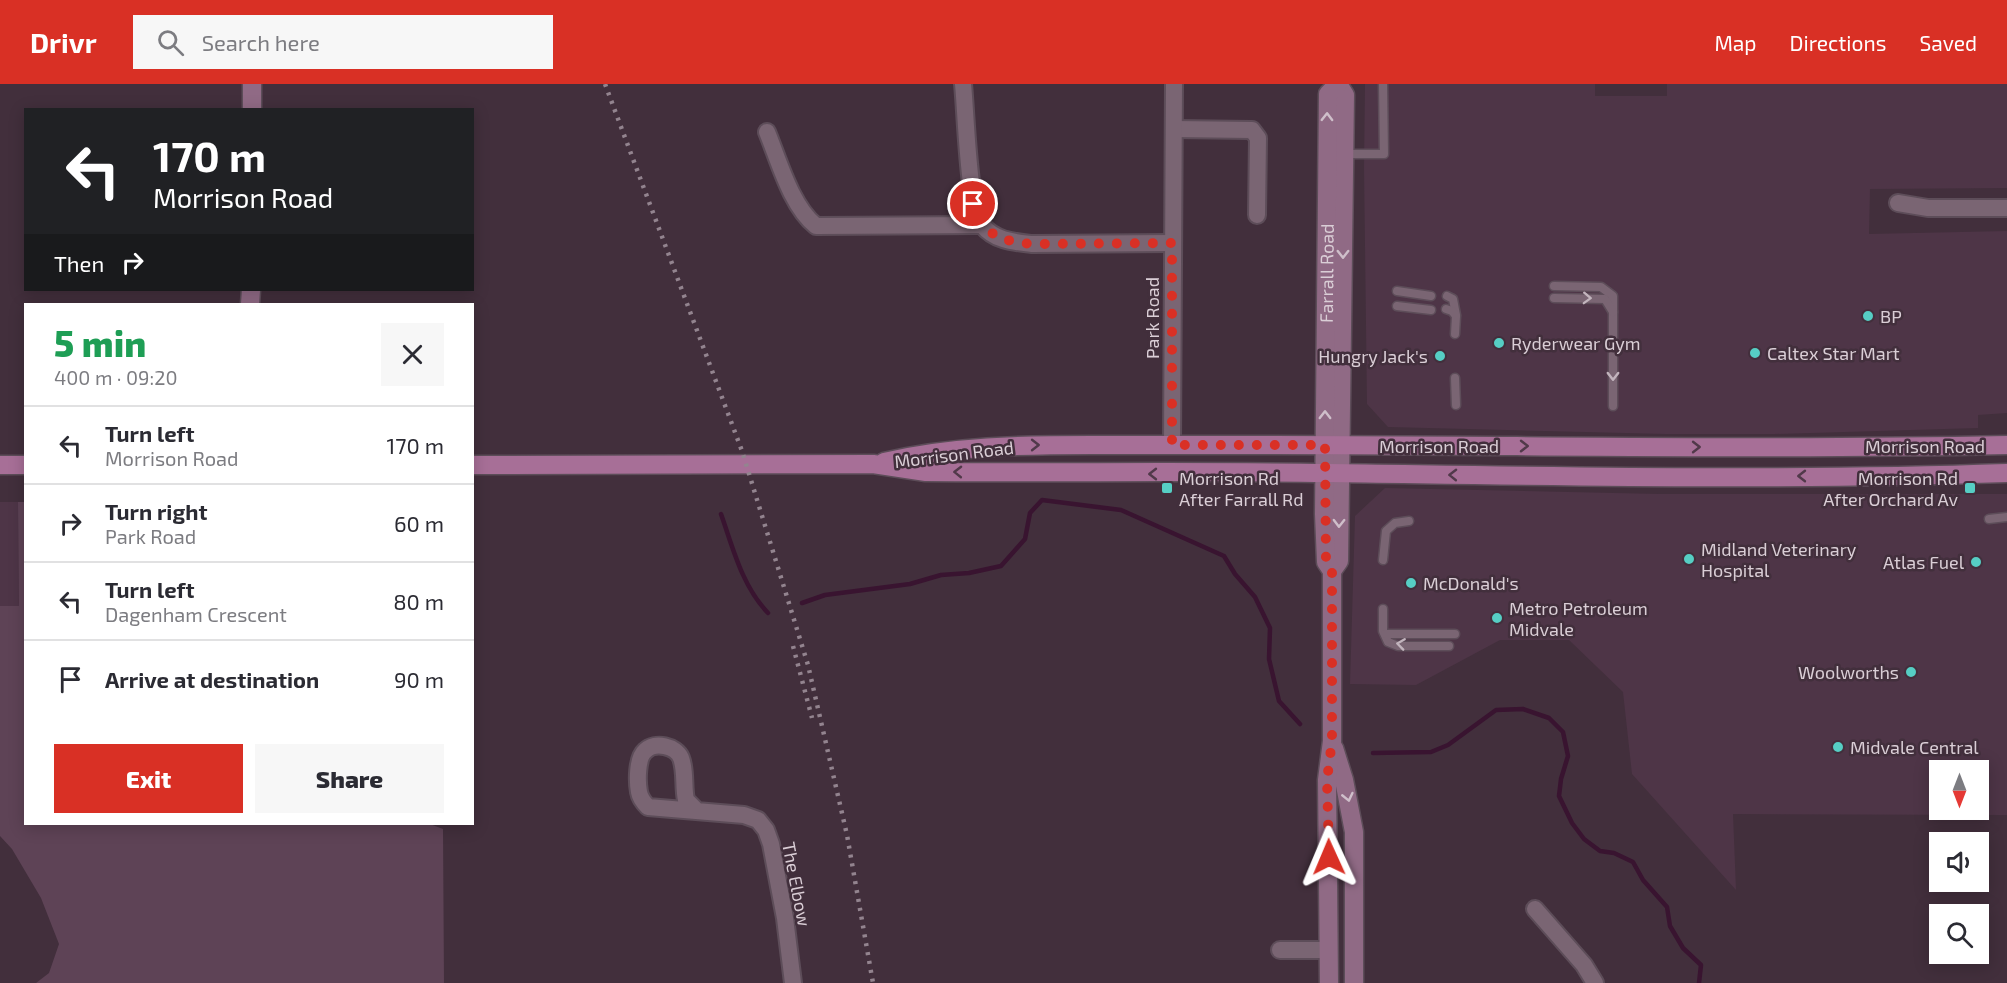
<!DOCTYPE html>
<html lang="en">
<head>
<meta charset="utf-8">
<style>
  :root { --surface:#fff; --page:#f7f7f7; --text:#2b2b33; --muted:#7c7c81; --line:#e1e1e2; --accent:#d93025 }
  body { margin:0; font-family:"Exo 2",sans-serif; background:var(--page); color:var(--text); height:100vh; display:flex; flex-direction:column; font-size:22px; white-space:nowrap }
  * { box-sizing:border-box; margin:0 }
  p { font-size:20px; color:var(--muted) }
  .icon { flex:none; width:33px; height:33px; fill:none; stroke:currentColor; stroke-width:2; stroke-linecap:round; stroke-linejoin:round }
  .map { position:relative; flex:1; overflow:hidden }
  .sheet { position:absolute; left:24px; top:219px; width:450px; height:522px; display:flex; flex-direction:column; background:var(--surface); border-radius:0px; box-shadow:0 3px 15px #0003 }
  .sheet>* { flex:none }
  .banner { position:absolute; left:24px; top:24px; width:450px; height:183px; border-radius:0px; box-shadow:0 3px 15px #0003; background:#202124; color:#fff; overflow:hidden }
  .needle { width:39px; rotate:180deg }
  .controls { position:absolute; left:1929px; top:676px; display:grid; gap:12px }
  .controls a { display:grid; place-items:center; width:60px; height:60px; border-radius:0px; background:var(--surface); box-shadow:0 3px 15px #0003; font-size:30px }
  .pin { position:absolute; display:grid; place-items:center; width:51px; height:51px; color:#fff; margin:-26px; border:3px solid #fff; border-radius:50%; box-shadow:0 2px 6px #0007 }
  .me { position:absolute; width:66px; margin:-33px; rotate:359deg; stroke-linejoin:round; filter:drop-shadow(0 0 4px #0008) }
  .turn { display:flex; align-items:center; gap:21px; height:126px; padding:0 30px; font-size:27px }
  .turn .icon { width:78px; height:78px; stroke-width:2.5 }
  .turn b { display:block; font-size:42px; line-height:51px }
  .then { display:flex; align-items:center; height:57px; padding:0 30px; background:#0003; gap:12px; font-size:22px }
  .round { display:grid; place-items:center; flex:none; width:63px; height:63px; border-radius:0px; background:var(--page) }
  .overview { display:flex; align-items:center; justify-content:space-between; height:102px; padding:0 30px }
  h1 { font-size:36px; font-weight:800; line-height:45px; color:#1e9e55 }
  .action { display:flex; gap:12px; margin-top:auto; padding:12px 30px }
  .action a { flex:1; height:69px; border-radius:0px; background:var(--accent); color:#fff; font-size:24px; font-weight:800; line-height:69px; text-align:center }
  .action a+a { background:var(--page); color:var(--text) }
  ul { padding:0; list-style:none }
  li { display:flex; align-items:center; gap:18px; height:78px; padding:0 30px; border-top:2px solid var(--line) }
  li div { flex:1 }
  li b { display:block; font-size:22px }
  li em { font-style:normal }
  header { display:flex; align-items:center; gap:36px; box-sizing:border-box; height:84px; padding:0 30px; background:var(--accent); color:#fff }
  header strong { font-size:28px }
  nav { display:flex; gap:33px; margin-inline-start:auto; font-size:21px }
  .search { width:420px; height:54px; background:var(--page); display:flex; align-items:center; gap:15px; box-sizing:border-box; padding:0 21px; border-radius:0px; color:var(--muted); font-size:22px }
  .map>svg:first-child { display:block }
  .built { fill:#4e3547; fill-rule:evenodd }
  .green { fill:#5e4356 }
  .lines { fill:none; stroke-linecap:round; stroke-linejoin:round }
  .stream { stroke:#391430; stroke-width:4.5 }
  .lane-casing { stroke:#5d4d59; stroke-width:11 }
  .street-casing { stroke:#5d4d59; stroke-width:20 }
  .secondary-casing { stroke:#5d4d59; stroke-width:21 }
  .primary-casing { stroke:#5d4d59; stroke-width:21 }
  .lane { stroke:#7a6573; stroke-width:8 }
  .street { stroke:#7a6573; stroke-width:16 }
  .secondary { stroke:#906a85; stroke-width:18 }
  .primary { stroke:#a76f97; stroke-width:18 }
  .rail { stroke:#93848f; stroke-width:4.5; stroke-dasharray:3 6; stroke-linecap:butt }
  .oneway { stroke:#cfbfca }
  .oneway2 { stroke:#c2b4bd }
  .oneway3 { stroke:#51394a }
  .route { stroke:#d93025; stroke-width:10; stroke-dasharray:0 18 }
  .poi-dot { fill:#56cec4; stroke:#422f3c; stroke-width:2 }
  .labels { text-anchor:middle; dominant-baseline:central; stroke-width:5; stroke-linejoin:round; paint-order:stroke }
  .street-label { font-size:18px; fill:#daced6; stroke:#422f3c }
  .poi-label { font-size:18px; fill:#daced6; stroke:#422f3c; text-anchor:start }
</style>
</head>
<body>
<header>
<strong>Drivr</strong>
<div class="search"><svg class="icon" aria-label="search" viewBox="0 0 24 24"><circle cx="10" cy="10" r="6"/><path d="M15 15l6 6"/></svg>Search here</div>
<nav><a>Map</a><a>Directions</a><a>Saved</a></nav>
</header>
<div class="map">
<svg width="2007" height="899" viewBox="0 0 2007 899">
  <rect width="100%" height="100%" fill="#422f3c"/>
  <g class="built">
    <path d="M1365,0H1595V12H1667V0H2007V104L1870,105L1869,150L2007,147V329L1978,331V344L1774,350H1666L1388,343L1367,320L1364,83Z"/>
    <path d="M1385,404L1659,410H2007V731L1733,730L1736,806L1632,690L1623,608L1569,556H1500L1416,601L1350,600L1355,432ZM1940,687H1978V726H1940Z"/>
    <path d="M0,418H18L19,522H0Z"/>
  </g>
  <path class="green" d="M18,418H26V740H430L443,745L444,899H36L49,889L59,860L41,814L12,765L0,752V522H19Z"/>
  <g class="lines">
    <g class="stream">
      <path d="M721,430C733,464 742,502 768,529"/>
      <path d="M802,519L825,511L910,500L941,491L969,489L1001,482L1025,455L1030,429L1042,416L1121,426L1224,472L1235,490L1255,513L1270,544L1269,575L1279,617L1300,640"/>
      <path d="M1373,669L1431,668L1448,661L1496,626L1523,625L1549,634L1563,648L1568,672L1561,695L1559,712L1572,739L1584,755L1600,767L1614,769L1633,778L1643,796L1667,823L1670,842L1683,864L1701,881L1699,899"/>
    </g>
    <g class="lane-casing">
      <g id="lane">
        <path d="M1342,70H1384L1383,0"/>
        <path d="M1554,202L1601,203L1613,212V322"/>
        <path d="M1397,207L1431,212"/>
        <path d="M1447,212L1453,215L1456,231"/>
        <path d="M1554,214L1605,215L1613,228"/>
        <path d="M1397,222L1431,226"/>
        <path d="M1446,225L1452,227L1456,232L1455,250"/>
        <path d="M1455,294L1456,321"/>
        <path d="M1989,435L2007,433"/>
        <path d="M1383,476L1386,447L1395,439L1409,437"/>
        <path d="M1383,525V547L1388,558L1398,562H1449"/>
        <path d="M1385,550H1455"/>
      </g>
    </g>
    <g class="street-casing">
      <g id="street">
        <path d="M963,0C966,28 968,123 982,141C995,157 1014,158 1032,160L1172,159"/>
        <path d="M1174,45L1252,46L1258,54L1257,131"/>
        <path d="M767,48C779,77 791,122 816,142L982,141"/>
        <path d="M1898,119L1928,124H2007"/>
        <path d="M1172,361L1174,0"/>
        <path d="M697,727L686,716C683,703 686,687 681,674C676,662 655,657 645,667C637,674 637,697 639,708C640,714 644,719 648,723L744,731L758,736L766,746L771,760L785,834L793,899"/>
        <path d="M1535,825L1584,881L1595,899"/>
        <path d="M1280,866H1329"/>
      </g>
    </g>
    <g class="secondary-casing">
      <g id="secondary">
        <path d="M252,26V0"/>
        <path d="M250,220L251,206"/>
        <path d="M1332,487L1339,477L1345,11L1338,0"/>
        <path d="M1334,664L1344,696L1354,748V899"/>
        <path id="s1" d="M1329,899L1327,696L1332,657V487L1326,478L1324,430L1328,10L1338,0"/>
      </g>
    </g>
    <g class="primary-casing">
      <g id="primary">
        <path d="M884,378C952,362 1022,361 1092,361C1152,361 1212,361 1272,361C1517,361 1762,366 2007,361"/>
        <path d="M0,381H26"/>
        <path d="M472,381L873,380L926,388C1060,389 1194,387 1328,389C1554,392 1781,397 2007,389"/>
      </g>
    </g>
    <use href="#lane" class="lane"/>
    <use href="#street" class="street"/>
    <use href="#secondary" class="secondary"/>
    <use href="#primary" class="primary"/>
    <g class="rail">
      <path d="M605,0L742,367L808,581L847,751L873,899"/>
      <path d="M793,562L812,634"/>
    </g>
  </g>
  <defs><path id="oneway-chevron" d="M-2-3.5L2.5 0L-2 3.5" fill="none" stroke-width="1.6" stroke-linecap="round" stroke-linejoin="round" transform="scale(1.5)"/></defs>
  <g class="oneway">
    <use href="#oneway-chevron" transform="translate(1327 33) rotate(-89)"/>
    <use href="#oneway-chevron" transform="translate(1343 170) rotate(90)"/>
    <use href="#oneway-chevron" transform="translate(1325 331) rotate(-90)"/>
    <use href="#oneway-chevron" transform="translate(1339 439) rotate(91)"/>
    <use href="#oneway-chevron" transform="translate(1348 713) rotate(77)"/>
  </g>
  <g class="oneway2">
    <use href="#oneway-chevron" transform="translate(1587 214) rotate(2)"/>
    <use href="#oneway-chevron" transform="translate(1613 292) rotate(90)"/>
    <use href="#oneway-chevron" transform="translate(1401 560) rotate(-172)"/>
  </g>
  <g class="oneway3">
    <use href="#oneway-chevron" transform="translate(1035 361)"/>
    <use href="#oneway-chevron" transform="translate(1524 362)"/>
    <use href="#oneway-chevron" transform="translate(1696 363)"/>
    <use href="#oneway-chevron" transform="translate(958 388) rotate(-179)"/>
    <use href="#oneway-chevron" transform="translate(1153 390) rotate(180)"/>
    <use href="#oneway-chevron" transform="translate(1453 391) rotate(-179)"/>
    <use href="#oneway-chevron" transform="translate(1802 392) rotate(-180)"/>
  </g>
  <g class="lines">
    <path class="route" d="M973,120C983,152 1002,157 1032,160L1172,159V361H1325L1326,478L1332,487V657L1327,696L1329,773"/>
  </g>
  <g class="poi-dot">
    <circle cx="1868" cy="232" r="6"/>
    <circle cx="1499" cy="259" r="6"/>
    <circle cx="1755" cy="269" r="6"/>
    <circle cx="1440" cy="272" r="6"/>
    <rect x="1161" y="398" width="12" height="12" rx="3"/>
    <rect x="1964" y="398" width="12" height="12" rx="3"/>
    <circle cx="1689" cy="475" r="6"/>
    <circle cx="1976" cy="478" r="6"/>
    <circle cx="1411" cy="499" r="6"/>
    <circle cx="1497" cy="534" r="6"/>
    <circle cx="1911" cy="588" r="6"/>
    <circle cx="1838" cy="663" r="6"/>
  </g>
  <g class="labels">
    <g class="street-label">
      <text stroke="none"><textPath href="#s1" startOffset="712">Farrall Road</textPath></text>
      <text transform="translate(1152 234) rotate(-90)">Park Road</text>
      <text x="1439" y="362">Morrison Road</text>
      <text x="1925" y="362">Morrison Road</text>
      <text transform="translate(954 370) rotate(-7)">Morrison Road</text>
      <text transform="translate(797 800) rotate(79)">The Elbow</text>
    </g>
    <g class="poi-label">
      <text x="1880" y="232">BP</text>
      <text x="1511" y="259">Ryderwear Gym</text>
      <text x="1767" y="269">Caltex Star Mart</text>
      <text x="1428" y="272" text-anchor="end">Hungry Jack's</text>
      <text x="1179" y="394">Morrison Rd<tspan x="1179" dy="21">After Farrall Rd</tspan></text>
      <text x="1958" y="394" text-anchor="end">Morrison Rd<tspan x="1958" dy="21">After Orchard Av</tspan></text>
      <text x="1701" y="465">Midland Veterinary<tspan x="1701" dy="21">Hospital</tspan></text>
      <text x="1964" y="478" text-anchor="end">Atlas Fuel</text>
      <text x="1423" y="499">McDonald's</text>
      <text x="1509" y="524">Metro Petroleum<tspan x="1509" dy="21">Midvale</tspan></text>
      <text x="1899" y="588" text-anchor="end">Woolworths</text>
      <text x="1850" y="663">Midvale Central</text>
    </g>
  </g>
</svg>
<div class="controls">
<a><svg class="needle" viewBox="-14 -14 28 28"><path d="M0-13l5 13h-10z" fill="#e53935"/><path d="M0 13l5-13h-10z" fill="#7c7c81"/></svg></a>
<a><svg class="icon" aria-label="sound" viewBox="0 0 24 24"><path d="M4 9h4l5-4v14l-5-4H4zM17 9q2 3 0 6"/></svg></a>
<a><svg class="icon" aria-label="search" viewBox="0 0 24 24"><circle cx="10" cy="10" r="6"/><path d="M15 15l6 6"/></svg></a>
</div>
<div class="pin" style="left:973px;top:120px;background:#d93025"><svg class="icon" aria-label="arrive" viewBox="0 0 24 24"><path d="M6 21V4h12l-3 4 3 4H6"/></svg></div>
<svg class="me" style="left:1329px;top:773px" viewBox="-20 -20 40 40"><path d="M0-17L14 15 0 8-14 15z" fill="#d93025" stroke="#fff" stroke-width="4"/></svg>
<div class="banner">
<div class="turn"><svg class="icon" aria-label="left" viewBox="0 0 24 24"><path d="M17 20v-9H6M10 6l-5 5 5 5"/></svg><div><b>170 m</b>Morrison Road</div></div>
<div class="then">Then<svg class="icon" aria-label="right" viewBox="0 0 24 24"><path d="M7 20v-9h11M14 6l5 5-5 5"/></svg></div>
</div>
<section class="sheet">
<div class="overview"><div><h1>5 min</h1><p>400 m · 09:20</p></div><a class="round"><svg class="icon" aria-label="close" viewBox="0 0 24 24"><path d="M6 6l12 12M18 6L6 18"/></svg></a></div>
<ul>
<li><svg class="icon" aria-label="left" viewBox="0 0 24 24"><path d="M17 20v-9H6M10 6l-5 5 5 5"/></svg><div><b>Turn left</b><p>Morrison Road</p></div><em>170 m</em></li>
<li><svg class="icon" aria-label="right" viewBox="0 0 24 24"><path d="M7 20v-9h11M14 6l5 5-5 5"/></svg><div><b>Turn right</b><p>Park Road</p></div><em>60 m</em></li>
<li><svg class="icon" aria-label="left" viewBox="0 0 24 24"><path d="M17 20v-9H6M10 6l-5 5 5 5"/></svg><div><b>Turn left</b><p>Dagenham Crescent</p></div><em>80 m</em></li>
<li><svg class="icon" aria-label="arrive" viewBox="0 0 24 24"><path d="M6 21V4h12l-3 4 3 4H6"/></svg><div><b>Arrive at destination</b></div><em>90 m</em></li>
</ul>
<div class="action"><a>Exit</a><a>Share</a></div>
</section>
</div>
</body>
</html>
